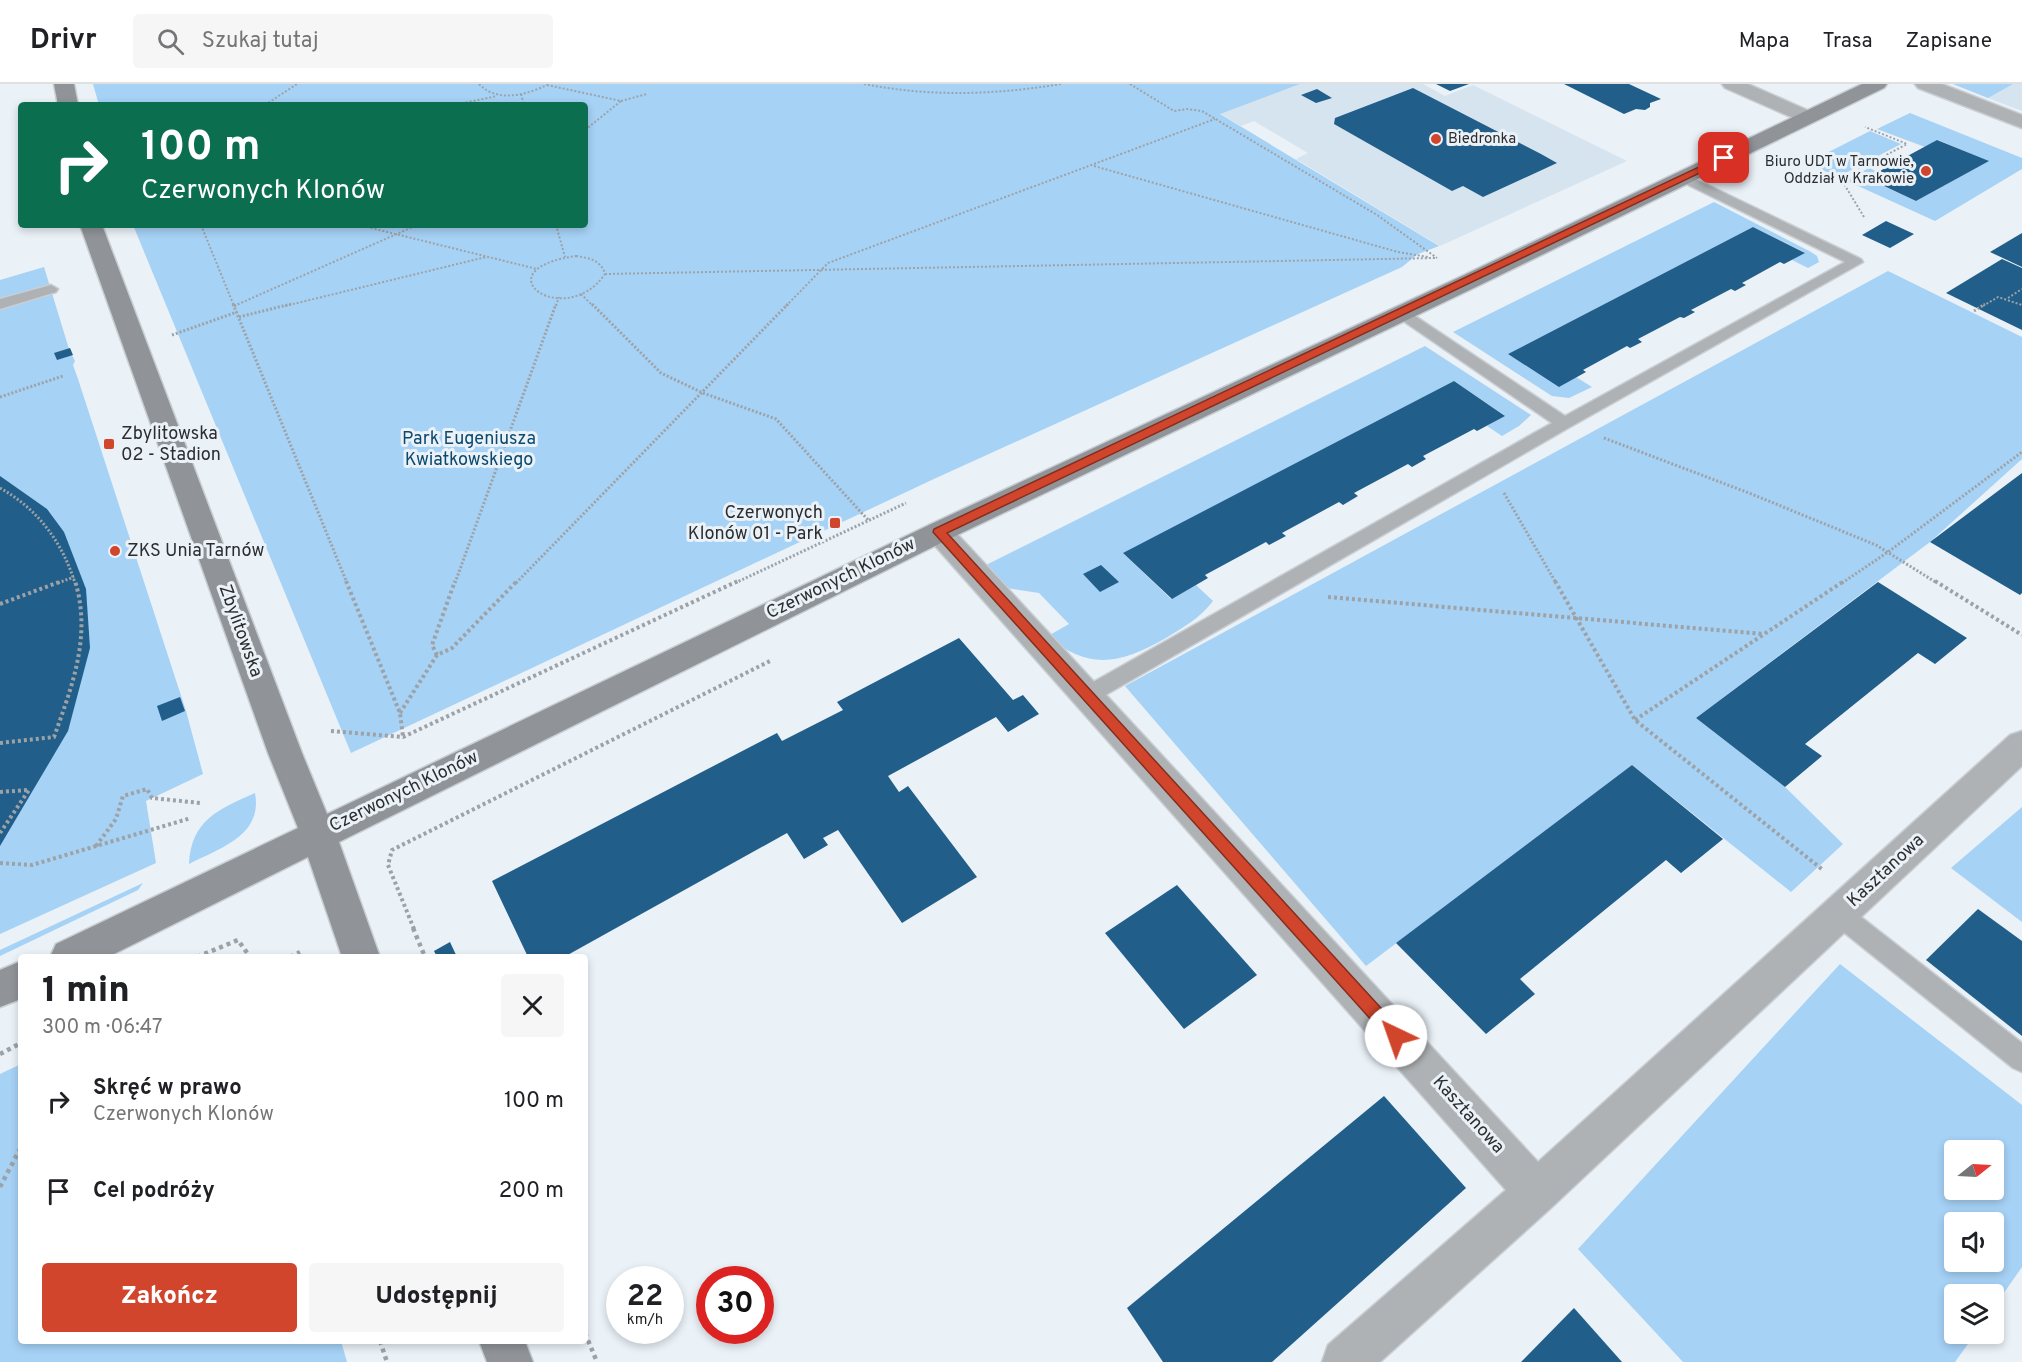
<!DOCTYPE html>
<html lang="pl">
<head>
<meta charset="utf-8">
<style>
  :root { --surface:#fff; --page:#f6f6f6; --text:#202124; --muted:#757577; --line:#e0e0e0; --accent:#d0452b }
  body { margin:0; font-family:Overpass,sans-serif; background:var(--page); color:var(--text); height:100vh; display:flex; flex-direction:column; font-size:22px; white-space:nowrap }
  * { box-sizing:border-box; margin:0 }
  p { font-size:20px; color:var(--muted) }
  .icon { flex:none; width:33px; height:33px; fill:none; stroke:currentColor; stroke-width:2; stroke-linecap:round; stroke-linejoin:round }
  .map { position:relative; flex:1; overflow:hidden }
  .panel { position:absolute; left:18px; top:870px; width:570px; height:390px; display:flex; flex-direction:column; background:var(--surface); border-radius:6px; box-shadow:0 3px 9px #0003 }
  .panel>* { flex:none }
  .guide { position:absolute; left:18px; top:18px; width:570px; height:126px; border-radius:6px; box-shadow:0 3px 9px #0003; background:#0b6e4f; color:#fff; overflow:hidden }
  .needle { width:39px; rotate:72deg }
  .buttons { position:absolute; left:1944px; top:1056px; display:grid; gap:12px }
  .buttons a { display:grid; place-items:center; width:60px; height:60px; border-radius:6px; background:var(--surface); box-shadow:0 3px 9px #0003; font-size:30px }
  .speed { position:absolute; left:606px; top:1182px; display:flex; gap:12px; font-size:30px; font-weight:700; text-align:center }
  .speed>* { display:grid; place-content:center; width:78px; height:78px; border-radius:50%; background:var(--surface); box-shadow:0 3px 9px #0003; line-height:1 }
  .speed small { font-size:15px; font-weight:400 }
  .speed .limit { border:9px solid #d22; background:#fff; color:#111 }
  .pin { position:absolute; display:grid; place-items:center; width:51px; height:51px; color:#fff; margin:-26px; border-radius:12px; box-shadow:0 3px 9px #0006 }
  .me { position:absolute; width:66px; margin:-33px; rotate:318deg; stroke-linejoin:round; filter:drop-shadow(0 0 4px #0008) }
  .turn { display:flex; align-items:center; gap:21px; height:126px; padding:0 24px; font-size:27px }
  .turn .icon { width:78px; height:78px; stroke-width:2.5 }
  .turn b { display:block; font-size:42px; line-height:51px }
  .round { display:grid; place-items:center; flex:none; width:63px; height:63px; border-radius:6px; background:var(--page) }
  .summary { display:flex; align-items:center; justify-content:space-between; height:102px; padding:0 24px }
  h1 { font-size:36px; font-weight:800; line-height:45px }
  .button { display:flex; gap:12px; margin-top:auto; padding:12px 24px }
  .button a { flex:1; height:69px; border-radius:6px; background:var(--accent); color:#fff; font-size:24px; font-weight:800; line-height:69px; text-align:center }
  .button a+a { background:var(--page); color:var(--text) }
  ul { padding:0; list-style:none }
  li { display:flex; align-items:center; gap:18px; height:90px; padding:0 24px }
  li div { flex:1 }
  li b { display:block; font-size:22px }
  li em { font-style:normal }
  header { display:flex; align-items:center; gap:36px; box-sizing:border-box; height:84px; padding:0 30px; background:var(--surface); border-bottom:2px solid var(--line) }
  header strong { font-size:28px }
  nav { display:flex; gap:33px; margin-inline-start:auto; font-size:21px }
  .search { width:420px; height:54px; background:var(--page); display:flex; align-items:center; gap:15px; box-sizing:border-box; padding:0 21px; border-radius:6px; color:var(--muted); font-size:22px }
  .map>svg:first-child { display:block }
  .built { fill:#d6e4ef }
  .green { fill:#a6d2f6; fill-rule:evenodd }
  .building { fill:#215e89 }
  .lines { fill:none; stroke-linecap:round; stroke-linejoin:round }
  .lane-casing { stroke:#c8ced3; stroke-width:3 }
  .street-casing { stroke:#c8ced3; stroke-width:3 }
  .secondary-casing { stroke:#c8ced3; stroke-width:3 }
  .path-far3 { stroke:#9da2a7; stroke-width:2; stroke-dasharray:2 2; stroke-linecap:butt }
  .path-far2 { stroke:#9da2a7; stroke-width:3; stroke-dasharray:2 2; stroke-linecap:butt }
  .path-far1 { stroke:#9da2a7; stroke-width:4; stroke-dasharray:3 3; stroke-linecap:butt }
  .path { stroke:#9da2a7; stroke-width:4.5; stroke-dasharray:4 4; stroke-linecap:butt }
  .lane { fill:#afb2b5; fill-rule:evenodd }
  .street { fill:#afb2b5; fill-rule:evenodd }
  .secondary { fill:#909498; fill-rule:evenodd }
  .route { fill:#d0452b; stroke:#872d1c; stroke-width:1.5 }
  .poi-dot { fill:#d0452b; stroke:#eaf1f7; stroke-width:2 }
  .labels { text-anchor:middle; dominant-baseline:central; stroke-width:6; stroke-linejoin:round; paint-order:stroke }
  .far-poi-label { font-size:15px; fill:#2b2d30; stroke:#eaf1f7; text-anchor:start }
  .poi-label { font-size:18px; fill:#2b2d30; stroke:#eaf1f7; text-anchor:start }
  .park-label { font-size:18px; fill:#0b496f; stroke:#eaf1f7 }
  .street-label { font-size:18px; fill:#2b2d30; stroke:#eaf1f7 }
</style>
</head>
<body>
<header>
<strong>Drivr</strong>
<div class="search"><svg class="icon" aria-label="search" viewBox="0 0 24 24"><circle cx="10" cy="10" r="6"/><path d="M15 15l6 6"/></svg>Szukaj tutaj</div>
<nav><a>Mapa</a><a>Trasa</a><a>Zapisane</a></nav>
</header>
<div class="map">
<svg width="2022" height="1278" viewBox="0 0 2022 1278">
  <rect width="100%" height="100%" fill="#eaf1f7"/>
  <g class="built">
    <path d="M1300,0H1423L1445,12L1473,1L1627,77L1440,162L1296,75L1308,69L1254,37L1241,42L1219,29Z"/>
    <path d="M1953,0H2022V27L1988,14Z"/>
  </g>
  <g class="green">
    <path d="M93,0H1300L1220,30L1439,162L1418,170L1402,183L936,394L351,669L133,141H585V21H99Z"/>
    <path d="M1953,0H2013L1988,14Z"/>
    <path d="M1910,29L2022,74V85L1935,137L1845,96L1869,84L1878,88L1868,95L1916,117L1988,77L1938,56L1925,63L1877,45Z"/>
    <path d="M1870,47L1901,60L1838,93L1807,79Z"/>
    <path d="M1714,118L1811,168L1817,172L1819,178L1808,184L1792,176L1804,168L1753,143L1508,270L1576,293L1592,303L1569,314L1552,312L1453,248Z"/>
    <path d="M44,183L69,265L75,277L73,281L78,295L186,627L203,690L146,717L156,779L0,850V196Z"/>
    <path d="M1888,187L2022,253V375L1930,458L1696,634L1785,703L1843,760L1791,808L1632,681L1366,882L1125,602Z"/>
    <path d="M1425,262L1531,331L1519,342L1502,352L1487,342L1504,331L1454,297L1124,470L1171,515L1196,501L1213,517C1199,535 1185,542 1166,554C1122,579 1089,588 1048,552L1069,540L1039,509L1006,504L986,481Z"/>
    <path d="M255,709C263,752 220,764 189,780C191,736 219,725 255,709Z"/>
    <path d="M2022,723V838L1951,784Z"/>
    <path d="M143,799L138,806L0,872V866Z"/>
    <path d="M1840,880L2022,1021V1183L1994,1223V1210H1954V1250H1975L1955,1278H1683L1578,1165ZM1954,1066H1994V1106H1954ZM1954,1138H1994V1178H1954Z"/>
    <path d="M21,980V1257H341L347,1278H0V990Z"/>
  </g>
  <g class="building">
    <path d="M1436,0H1469L1450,7Z"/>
    <path d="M1564,0H1629L1661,15L1650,19V23L1645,26L1636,25L1624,30Z"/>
    <path d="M1413,4L1541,70L1557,79L1483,113L1463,102L1452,107L1334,40L1335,34Z"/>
    <path d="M1317,5L1332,14L1316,19L1301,11Z"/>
    <path d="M1937,56L1989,77L1916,117L1867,94Z"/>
    <path d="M1886,137L1914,150L1890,164L1862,151Z"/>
    <path d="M1753,143L1805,169L1784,180L1780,178L1742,199L1746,201L1735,207L1731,205L1691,226L1695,228L1684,234L1680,233L1638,255L1642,258L1630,264L1627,262L1583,286L1586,288L1559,303L1508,270Z"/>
    <path d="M2022,149V183L1990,168Z"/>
    <path d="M2002,175L2022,184V246L1946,209Z"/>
    <path d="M70,264L73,271L57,276L54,269Z"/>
    <path d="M1454,297L1505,332L1477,347L1474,345L1423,372L1426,375L1412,383L1408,380L1354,409L1358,412L1343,421L1339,418L1282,449L1286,452L1269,461L1266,458L1205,491L1208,494L1172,515L1123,469Z"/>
    <path d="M2022,389V509L2020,511L1930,458Z"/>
    <path d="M0,392L47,425L64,448L86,505L90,564L68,647L0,762Z"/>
    <path d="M1101,481L1119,498L1100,508L1083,490Z"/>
    <path d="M1878,498L1967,554L1935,580L1918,569L1805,660L1822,672L1785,703L1696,634Z"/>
    <path d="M959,554L1013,616L1023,611L1039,630L1008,648L996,633L888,692L899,708L908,702L977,793L902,839L838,746L823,754L828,761L804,775L787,749L564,873H528L492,797L777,649L782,657L843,626L837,618Z"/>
    <path d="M180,613L185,627L162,637L157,622Z"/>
    <path d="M1632,681L1723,755L1681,789L1666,776L1520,895L1535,910L1486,950L1396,859Z"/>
    <path d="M1177,801L1257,891L1184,945L1105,849Z"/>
    <path d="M1978,825L2022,857V952L1926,876Z"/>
    <path d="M450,858L457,873H437L434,867Z"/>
    <path d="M1384,1012L1466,1104L1272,1278H1163L1127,1224Z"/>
    <path d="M1574,1224L1622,1278H1521Z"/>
  </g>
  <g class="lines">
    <g class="lane-casing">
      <g id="lane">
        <path d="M1683,89L1861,175L1863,178L1570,343L1095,617L1088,619L1081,617L1078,611L1081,605L1552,339L1396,232L1393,229L1396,226H1406L1565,332L1845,178L1678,96L1676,93Z"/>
        <path d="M51,201L58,205L56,208L0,225V215Z"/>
        <path d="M1839,819L1847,822L2022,959V988L2013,984L1831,838L1827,830L1831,822Z"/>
      </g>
    </g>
    <g class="street-casing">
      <g id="street">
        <path d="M1722,0H1748L1814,29L1817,33L1814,37H1800L1725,4Z"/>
        <path d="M1915,0H1942L2022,31V44L1918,4Z"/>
        <path d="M939,438L949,441L1538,1078L2010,651L2022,647V682L1552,1123L1380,1278H1322L1328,1261L1506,1106L929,455L925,448L929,441Z"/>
      </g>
    </g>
    <g class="secondary-casing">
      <g id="secondary">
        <path d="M54,0H74L78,21H58Z"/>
        <path d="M1862,0H1887L1884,4L1478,202L949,455L339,758L380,873H342L308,773L108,873H50L56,860L298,744L268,669L80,141H102L302,669L327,730L929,441L1462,192Z"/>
        <path d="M21,877V915L0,923V886Z"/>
        <path d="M479,1257H525L533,1278H487Z"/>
      </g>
    </g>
    <g class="path-far3">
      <path d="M479,0C497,19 526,11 547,1"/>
      <path d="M864,0C930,13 994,11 1061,0"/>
      <path d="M1130,0L1174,27L1187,25L1202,27L1377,131L1437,174"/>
      <path d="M547,1L621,17L585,46"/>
      <path d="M521,10L524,21"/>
      <path d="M621,17L647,10"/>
      <path d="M265,21L297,0"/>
      <path d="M454,21L497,12"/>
      <path d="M1094,82L1398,168L1428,173"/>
      <path d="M1864,133L1841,95L1907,60L1865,43"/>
      <path d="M201,141L234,222"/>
      <path d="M359,141L537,185"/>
      <path d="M556,141L565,173"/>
      <path d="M576,172C589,174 601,176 605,190C565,248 478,186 576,172Z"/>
      <path d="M605,190L1435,174"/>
      <path d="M581,210L593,222"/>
      <path d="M2008,214L2022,205"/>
      <path d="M234,222L417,141"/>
      <path d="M285,222L486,173"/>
      <path d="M556,222L559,213"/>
      <path d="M786,222L828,179L1215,35"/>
      <path d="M1983,222L1998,213L2022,221"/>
    </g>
    <g class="path-far2">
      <path d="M233,220L347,499"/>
      <path d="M592,220L661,289L703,309L776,335L869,437"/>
      <path d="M234,222L238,220"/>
      <path d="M1974,227L1985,220"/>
      <path d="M239,233L291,220"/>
      <path d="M172,251L237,228"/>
      <path d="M0,313L63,292"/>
      <path d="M1604,354L1749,409L1876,461L1937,499"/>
      <path d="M0,404C38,425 62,458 75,499"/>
      <path d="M1504,409L1556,499"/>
      <path d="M58,499L74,493"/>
      <path d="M455,499L556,220"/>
      <path d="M516,499L788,220"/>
      <path d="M735,499L906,419"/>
      <path d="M1842,499L1888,468L2022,368"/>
    </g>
    <g class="path-far1">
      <path d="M346,497L400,629L403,653"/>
      <path d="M1555,497L1635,636L1823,786"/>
      <path d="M1935,497L2022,551"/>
      <path d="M1328,513L1764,550"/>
      <path d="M0,520L62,497"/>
      <path d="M437,571L432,561L455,497"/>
      <path d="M400,629L437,571L452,564L517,497"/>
      <path d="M1635,636L1844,497"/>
      <path d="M331,647L403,653L738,497"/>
      <path d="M0,659L54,653C72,602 92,552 75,497"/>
      <path d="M0,708L28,706"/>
      <path d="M0,749L29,706"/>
      <path d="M96,762L116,735L123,712L147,705L152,714L200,719"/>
      <path d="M0,779L32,781L191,734"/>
      <path d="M414,845L388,781L392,766L770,577"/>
    </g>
    <g class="path">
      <path d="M413,844L425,873"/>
      <path d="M197,873L238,856L250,873"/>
      <path d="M290,873L300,868"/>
      <path d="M0,970L21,959"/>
      <path d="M0,1103L21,1063"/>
      <path d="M585,1249L597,1278"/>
      <path d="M380,1257L387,1278"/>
    </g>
    <use href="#lane" class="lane"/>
    <use href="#street" class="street"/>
    <use href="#secondary" class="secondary"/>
  </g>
  <path class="route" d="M1724,71L1728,74L1727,76L947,449L1402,947L1405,952L1402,958L1396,960L1391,958L933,448L934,445Z"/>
  <g class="poi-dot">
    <circle cx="1436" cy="55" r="6"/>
    <circle cx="1926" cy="87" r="6"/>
    <rect x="103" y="354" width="12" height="12" rx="3"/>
    <rect x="829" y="433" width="12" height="12" rx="3"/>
    <circle cx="115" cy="467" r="6"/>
  </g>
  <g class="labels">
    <g class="far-poi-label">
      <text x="1448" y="55">Biedronka</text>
      <text x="1914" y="78" text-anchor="end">Biuro UDT w Tarnowie,<tspan x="1914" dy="17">Oddział w Krakowie</tspan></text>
    </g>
    <g class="poi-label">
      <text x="121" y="350">Zbylitowska<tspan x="121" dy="21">02 - Stadion</tspan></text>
      <text x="823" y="429" text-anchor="end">Czerwonych<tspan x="823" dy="21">Klonów 01 - Park</tspan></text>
      <text x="127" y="467">ZKS Unia Tarnów</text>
    </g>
    <g class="park-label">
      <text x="469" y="355">Park Eugeniusza<tspan x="469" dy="21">Kwiatkowskiego</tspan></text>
    </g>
    <g class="street-label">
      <text transform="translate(841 495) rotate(-26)">Czerwonych Klonów</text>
      <text transform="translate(240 547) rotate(70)">Zbylitowska</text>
      <text transform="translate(404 708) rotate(-26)">Czerwonych Klonów</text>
      <text transform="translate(1886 787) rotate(-43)">Kasztanowa</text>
      <text transform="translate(1468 1031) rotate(48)">Kasztanowa</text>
    </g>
  </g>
</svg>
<div class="buttons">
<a><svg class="needle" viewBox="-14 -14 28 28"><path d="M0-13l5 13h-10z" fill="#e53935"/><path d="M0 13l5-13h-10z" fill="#757577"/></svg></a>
<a><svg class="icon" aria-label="sound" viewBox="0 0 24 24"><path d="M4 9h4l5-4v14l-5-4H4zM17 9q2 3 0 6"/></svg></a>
<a><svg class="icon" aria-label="layers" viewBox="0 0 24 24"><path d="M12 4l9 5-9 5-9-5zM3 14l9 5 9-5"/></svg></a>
</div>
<div class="speed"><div>22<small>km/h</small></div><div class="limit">30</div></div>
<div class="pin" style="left:1724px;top:74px;background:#d93025"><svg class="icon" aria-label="arrive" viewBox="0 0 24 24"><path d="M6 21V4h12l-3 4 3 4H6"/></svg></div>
<svg class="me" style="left:1396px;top:952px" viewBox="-20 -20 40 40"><circle r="19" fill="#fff"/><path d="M0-13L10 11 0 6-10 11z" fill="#d0452b"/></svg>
<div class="guide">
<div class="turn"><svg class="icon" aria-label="right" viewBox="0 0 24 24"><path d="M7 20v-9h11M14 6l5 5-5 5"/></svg><div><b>100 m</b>Czerwonych Klonów</div></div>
</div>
<section class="panel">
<div class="summary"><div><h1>1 min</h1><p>300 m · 06:47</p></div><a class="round"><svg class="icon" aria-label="close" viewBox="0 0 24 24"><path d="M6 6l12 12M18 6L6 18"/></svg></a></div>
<ul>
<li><svg class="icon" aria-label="right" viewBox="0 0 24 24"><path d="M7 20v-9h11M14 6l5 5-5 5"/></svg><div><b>Skręć w prawo</b><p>Czerwonych Klonów</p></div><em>100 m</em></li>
<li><svg class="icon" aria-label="arrive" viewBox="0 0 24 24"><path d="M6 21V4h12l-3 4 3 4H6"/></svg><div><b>Cel podróży</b></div><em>200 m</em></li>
</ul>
<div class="button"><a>Zakończ</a><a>Udostępnij</a></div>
</section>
</div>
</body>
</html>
